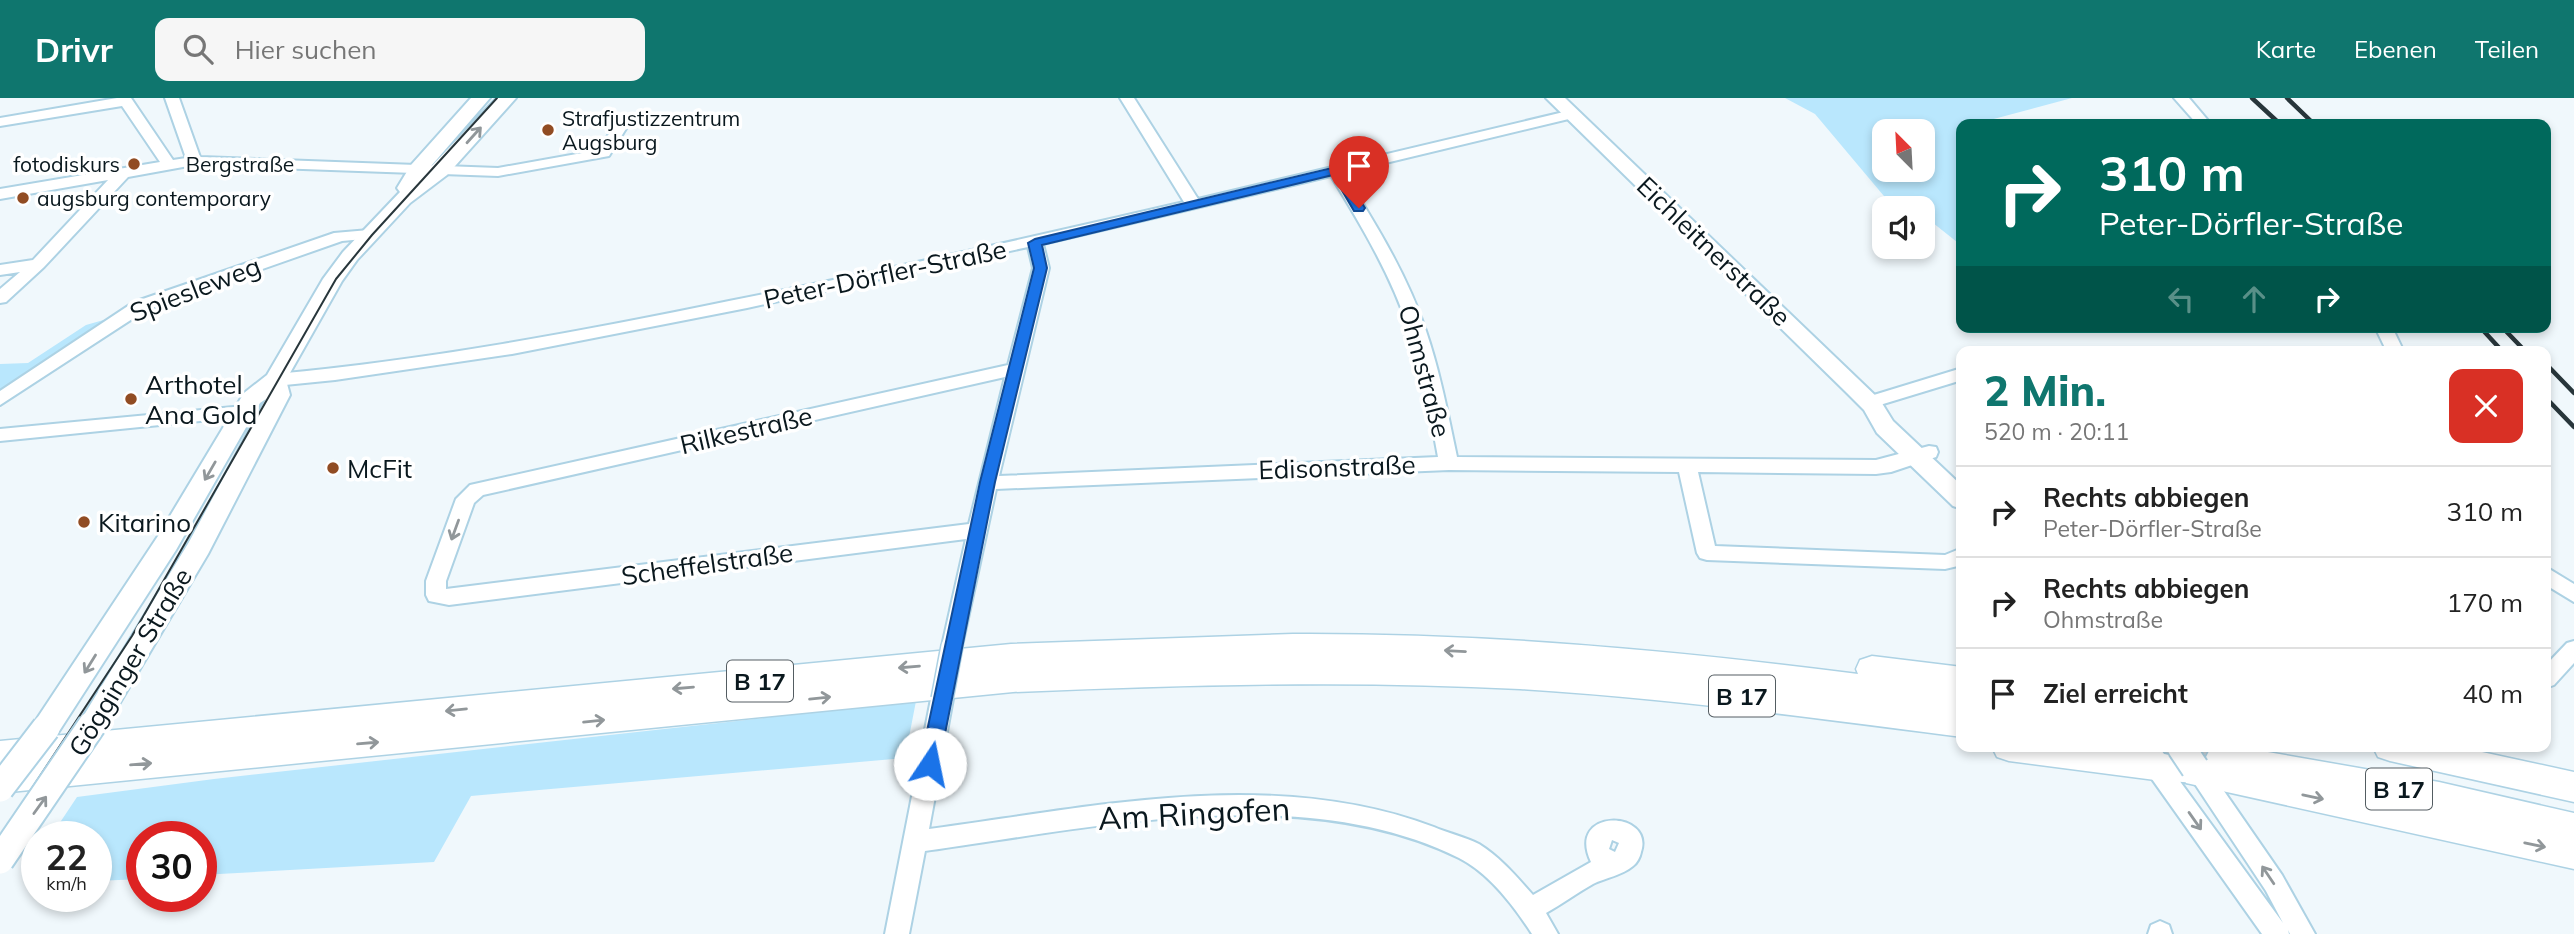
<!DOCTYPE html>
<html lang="de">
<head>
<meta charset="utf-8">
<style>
  :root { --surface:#fff; --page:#f6f6f6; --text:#222; --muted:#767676; --line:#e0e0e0; --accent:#0f766e }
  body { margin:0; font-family:Mulish,sans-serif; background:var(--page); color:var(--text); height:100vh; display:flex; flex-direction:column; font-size:26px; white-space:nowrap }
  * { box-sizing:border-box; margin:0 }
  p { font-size:23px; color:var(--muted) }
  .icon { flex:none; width:38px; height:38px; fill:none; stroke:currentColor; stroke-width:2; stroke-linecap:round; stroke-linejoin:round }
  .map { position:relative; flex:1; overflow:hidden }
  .drawer { position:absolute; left:1956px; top:248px; width:595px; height:406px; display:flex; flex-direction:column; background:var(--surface); border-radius:14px; box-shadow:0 4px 10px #0003 }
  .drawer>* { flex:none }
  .hud { position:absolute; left:1956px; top:21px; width:595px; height:214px; border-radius:14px; box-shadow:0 4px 10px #0003; background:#00695c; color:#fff; overflow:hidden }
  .needle { width:46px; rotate:336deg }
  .buttons { position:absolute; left:1872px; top:21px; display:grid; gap:14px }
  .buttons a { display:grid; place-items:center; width:63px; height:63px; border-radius:14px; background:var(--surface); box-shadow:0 4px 10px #0003; font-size:35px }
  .speed { position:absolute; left:21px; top:723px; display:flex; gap:14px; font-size:35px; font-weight:700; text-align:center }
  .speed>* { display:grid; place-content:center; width:91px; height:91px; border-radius:50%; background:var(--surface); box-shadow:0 4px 10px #0003; line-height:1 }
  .speed small { font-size:18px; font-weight:400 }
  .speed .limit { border:10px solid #d22; background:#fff; color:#111 }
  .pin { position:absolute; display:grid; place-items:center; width:60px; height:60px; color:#fff; margin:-72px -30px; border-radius:50% 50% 50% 0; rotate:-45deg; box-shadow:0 0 7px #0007 }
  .pin .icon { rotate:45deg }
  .me { position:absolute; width:77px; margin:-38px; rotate:11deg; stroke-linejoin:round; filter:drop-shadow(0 0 5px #0008) }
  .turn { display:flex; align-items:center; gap:24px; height:147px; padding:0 28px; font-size:32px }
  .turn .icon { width:91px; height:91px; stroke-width:2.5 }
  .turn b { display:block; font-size:49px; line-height:60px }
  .lanes { display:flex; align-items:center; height:66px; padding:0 28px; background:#0003; justify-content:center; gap:35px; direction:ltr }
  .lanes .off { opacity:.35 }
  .round { display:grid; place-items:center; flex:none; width:74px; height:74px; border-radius:14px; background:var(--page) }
  .head { display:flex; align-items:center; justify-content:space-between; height:119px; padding:0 28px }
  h1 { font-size:42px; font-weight:800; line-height:52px; color:var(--accent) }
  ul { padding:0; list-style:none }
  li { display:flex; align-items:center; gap:21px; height:91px; padding:0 28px; border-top:2px solid var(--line) }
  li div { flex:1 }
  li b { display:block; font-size:26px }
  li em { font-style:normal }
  header { display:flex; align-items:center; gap:42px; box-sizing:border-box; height:98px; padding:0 35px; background:var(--accent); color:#fff }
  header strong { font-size:33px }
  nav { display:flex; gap:38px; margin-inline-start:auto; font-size:24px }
  .search { width:490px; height:63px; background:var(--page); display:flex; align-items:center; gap:18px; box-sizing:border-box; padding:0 24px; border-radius:14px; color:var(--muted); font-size:26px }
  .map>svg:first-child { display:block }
  .green { fill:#b9e7fd; fill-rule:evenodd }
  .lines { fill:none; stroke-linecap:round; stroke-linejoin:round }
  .highway-tunnel { stroke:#ced6db; stroke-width:33; stroke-dasharray:33 17; stroke-linecap:butt }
  .minor-casing { stroke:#add2e4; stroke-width:4 }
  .major-casing { stroke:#add2e4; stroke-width:4 }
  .highway-casing { stroke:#add2e4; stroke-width:3 }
  .minor { fill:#fff; fill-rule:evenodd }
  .major { fill:#fff; fill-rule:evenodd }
  .highway { fill:#fff; fill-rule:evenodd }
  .tram { stroke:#28363b; stroke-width:2 }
  .rail { stroke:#28363b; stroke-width:4.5 }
  .minor-bridge-casing { stroke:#add2e4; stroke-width:24; stroke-linecap:butt }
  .major-bridge-casing { stroke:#add2e4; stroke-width:31; stroke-linecap:butt }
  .minor-bridge { stroke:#fff; stroke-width:21 }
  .major-bridge { stroke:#fff; stroke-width:27 }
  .oneway { stroke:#91979a }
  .route { fill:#1a73e8; stroke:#114b97; stroke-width:2 }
  .poi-dot { fill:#914c23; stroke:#fff; stroke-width:2.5 }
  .labels { text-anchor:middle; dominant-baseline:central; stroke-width:7; stroke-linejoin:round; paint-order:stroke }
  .far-poi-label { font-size:21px; fill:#0a181e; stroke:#fff; text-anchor:start }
  .far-street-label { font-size:21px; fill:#0a181e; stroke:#fff }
  .shield { fill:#fff; stroke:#545d62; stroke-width:2 }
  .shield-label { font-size:24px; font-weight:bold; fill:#0a181e }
  .street-label { font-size:26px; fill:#0a181e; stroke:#fff }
  .poi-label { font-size:26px; fill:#0a181e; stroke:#fff; text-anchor:start }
  .near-street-label { font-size:32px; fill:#0a181e; stroke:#fff }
</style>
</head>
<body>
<header>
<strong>Drivr</strong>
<div class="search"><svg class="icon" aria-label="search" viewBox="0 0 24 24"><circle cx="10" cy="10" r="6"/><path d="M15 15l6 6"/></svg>Hier suchen</div>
<nav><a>Karte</a><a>Ebenen</a><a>Teilen</a></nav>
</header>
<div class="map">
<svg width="2574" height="836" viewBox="0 0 2574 836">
  <rect width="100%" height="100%" fill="#f0f8fc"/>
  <g class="green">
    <path d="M1785,0H2072L1975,26H1962V148L1923,117V110H1915L1910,106L1894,110L1815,16ZM1885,33H1923V72H1885Z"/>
    <path d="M128,215L0,301V266L28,265L86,227Z"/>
    <path d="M916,603L905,660L471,698L434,764L201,777V738H142V781L96,783V738H51L77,699L214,681Z"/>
  </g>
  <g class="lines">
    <path class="highway-tunnel" d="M2145,649L2222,661"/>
    <g class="minor-casing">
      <g id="minor">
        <path d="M117,0H131L173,62L186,60L165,0H179L200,59L498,70L599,52L620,18L625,17L632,21L609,58L498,78L194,67L128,79L44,169L6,204L0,205V191L20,174L0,177V167L33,162L108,82L0,101V91L160,64L122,8L0,28V20Z"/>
        <path d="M1120,0H1134L1198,101L1572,12L1577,13V19L1344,75C1375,125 1407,176 1426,233C1440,274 1448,316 1457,359L1876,362L1929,348L1936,349L1938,354L1936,359L1891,374L1876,376L1698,374L1715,448L1945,457L1962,450V467L1945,471L1707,462L1700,460L1697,455L1679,374L1449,372L996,391L962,548L959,554L952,556L945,554L942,548L966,441L449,507L429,503L426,497V483L456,401L470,387L1008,267L1033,170L1028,149L747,210L512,256L335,282L275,288L266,282L275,276C428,262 579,234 729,203C882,173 1033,139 1184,104ZM1331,78C1361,127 1391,177 1409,232C1423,273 1430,316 1438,359L999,378L1049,170L1043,146ZM1005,279L969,426L446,491V483L474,405L483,397Z"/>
        <path d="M2174,0H2189L2211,26H2197Z"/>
        <path d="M369,132L377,137L375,140L342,143L146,212L0,307V293L134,204L334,135Z"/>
        <path d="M2375,229H2392L2404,254H2387Z"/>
        <path d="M1962,270V282L1870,310L1861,304L1864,300Z"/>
        <path d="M244,308L250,310L253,314L250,318L0,343V331Z"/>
        <path d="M2546,469L2574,486V504L2546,487Z"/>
        <path d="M2574,543V565L2554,587L2546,590V567L2567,545Z"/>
        <path d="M942,592L950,595L953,601L929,731C1094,709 1272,668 1434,729C1448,735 1465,739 1479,746C1500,759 1516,778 1533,797L1591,764C1565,709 1655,712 1641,754C1640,759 1637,765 1633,768C1623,777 1605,780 1593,786C1577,795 1562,806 1546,815L1558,836H1532C1514,808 1489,775 1459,760C1302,682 1091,730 925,753L909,836H885L931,601L934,595ZM1612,742L1619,745L1615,754L1609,751Z"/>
        <path d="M2155,657L2163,660L2283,825L2266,793L2187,674L2190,667L2198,664L2206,667L2282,777L2315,836H2290L2288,832L2289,836H2262L2147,674L2144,667L2147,660Z"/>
        <path d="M2160,823L2169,827L2172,836H2148L2151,827Z"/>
      </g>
    </g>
    <g class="major-casing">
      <g id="major">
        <path d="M471,0H490L425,75L497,0H516L447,77L410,105L357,162L342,183L286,282L290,297L208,456L102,635L92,639L82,635L78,627L189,444L266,301L260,305L176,452L56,638L46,642L36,638L32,630L36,622L158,438L244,295L267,277L323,181L343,154L400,94L397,90L411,67Z"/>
        <path d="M1546,0H1565L1880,302L1893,323L1962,388V411L1953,408L1877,335L1864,312L1847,295Z"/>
        <path d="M2129,649H2159L2164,656L2208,665L2212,674L2208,683C2196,687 2153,683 2143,673C2137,667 2133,657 2129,649Z"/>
      </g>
    </g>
    <g class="highway-casing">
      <g id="highway">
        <path d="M1293,536C1483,535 1671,552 1858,576L1856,571L1860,562L1872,558L1962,569V639C1815,620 1668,600 1520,591C1351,582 1182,587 1013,594L0,695V643L1011,546Z"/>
        <path d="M1992,649H2131L2167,657L2172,667L2167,677L2155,682L2009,663L1997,659Z"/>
        <path d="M2214,649H2239L2439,684L2574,715V771L2186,685L2181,674L2186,663L2198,659L2205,661L2210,651Z"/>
        <path d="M2373,649H2459L2574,674V704L2390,663L2378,659Z"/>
      </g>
    </g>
    <use href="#minor" class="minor"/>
    <use href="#major" class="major"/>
    <use href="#highway" class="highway"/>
    <path class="tram" d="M0,739L132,538L336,181L372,137L497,0"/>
    <g class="rail">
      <path d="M2252,0L2280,26"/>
      <path d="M2287,0L2314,26"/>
      <path d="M2480,229L2503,254"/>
      <path d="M2502,229L2526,254"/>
      <path d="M2546,266L2574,295"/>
      <path d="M2546,300L2574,329"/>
    </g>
    <g class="minor-bridge-casing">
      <path id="minor-bridge" d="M942,601L952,548"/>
    </g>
    <g class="major-bridge-casing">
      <g id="major-bridge">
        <path d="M2181,649L2195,670"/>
        <path d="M0,690L46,630"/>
        <path d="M0,762L92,627"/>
      </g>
    </g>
    <use href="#minor-bridge" class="minor-bridge"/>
    <use href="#major-bridge" class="major-bridge"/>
  </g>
  <defs><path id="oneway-shaft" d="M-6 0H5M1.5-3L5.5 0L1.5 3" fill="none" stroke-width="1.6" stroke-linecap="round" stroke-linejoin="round" transform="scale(1.75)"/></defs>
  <g class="oneway">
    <use href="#oneway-shaft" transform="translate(474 37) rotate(-48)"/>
    <use href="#oneway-shaft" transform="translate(210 373) rotate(120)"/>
    <use href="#oneway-shaft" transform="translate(455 432) rotate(110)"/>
    <use href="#oneway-shaft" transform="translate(1455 553) rotate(-177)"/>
    <use href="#oneway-shaft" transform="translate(90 566) rotate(122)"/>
    <use href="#oneway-shaft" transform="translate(909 569) rotate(175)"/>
    <use href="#oneway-shaft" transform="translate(683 590) rotate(175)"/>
    <use href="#oneway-shaft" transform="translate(820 600) rotate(-6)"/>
    <use href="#oneway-shaft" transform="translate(456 612) rotate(174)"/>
    <use href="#oneway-shaft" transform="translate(594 623) rotate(-6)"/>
    <use href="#oneway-shaft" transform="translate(368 645) rotate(-5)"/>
    <use href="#oneway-shaft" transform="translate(141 666) rotate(-5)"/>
    <use href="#oneway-shaft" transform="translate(2313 699) rotate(12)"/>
    <use href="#oneway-shaft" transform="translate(40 707) rotate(-54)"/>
    <use href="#oneway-shaft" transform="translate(2195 723) rotate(55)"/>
    <use href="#oneway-shaft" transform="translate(2535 747) rotate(12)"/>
    <use href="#oneway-shaft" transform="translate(2268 777) rotate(-124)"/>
  </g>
  <path class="route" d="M1336,69L1342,73L1365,110L1363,113H1354L1333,77L1042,147L1047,170L995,384L939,666L936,671L930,673L923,671L920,666L980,384L1034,170L1028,145L1035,141Z"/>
  <g class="poi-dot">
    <circle cx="548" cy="32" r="7"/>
    <circle cx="134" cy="66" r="7"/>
    <circle cx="23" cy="100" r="7"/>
    <circle cx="131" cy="301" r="7"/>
    <circle cx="333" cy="370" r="7"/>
    <circle cx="84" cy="424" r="7"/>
  </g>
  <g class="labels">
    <g class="far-poi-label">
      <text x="562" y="20">Strafjustizzentrum<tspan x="562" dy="24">Augsburg</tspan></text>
      <text x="120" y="66" text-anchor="end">fotodiskurs</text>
      <text x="37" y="100">augsburg contemporary</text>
    </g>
    <g class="far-street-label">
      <text x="240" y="66">Bergstraße</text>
    </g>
    <g class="shield">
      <rect x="727" y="562.5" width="66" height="41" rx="5"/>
      <rect x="1709" y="577.5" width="66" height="41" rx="5"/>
      <rect x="2366" y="670.5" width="66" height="41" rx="5"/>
    </g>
    <g class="shield-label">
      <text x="760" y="583">B 17</text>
      <text x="1742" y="598">B 17</text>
      <text x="2399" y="691">B 17</text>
    </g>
    <g class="street-label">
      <text transform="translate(1714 153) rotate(44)">Eichleitnerstraße</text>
      <text transform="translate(885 176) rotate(-12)">Peter-Dörfler-Straße</text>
      <text transform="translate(195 191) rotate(-21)">Spiesleweg</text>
      <text transform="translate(1425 273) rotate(75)">Ohmstraße</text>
      <text transform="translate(746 332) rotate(-13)">Rilkestraße</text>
      <text transform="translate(1337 369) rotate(-2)">Edisonstraße</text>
      <text transform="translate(707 466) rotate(-8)">Scheffelstraße</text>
      <text transform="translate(130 564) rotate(-59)">Gögginger Straße</text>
    </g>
    <g class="poi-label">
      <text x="145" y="286">Arthotel<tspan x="145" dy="30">Ana Gold</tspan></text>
      <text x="347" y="370">McFit</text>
      <text x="98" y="424">Kitarino</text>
    </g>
    <g class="near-street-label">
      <text transform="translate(1194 715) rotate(-3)">Am Ringofen</text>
    </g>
  </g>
</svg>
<div class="buttons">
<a><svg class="needle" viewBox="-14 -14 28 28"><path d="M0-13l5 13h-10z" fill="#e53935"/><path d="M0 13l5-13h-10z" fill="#767676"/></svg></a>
<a><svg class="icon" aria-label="sound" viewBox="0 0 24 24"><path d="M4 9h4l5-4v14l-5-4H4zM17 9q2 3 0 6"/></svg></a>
</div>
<div class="speed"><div>22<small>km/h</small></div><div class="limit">30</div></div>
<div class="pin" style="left:1359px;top:110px;background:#d93025"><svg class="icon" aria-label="arrive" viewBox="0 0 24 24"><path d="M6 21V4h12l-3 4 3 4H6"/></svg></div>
<svg class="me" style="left:930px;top:666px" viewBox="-20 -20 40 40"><circle r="19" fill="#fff"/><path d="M0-13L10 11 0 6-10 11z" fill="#1a73e8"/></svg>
<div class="hud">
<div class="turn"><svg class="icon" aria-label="right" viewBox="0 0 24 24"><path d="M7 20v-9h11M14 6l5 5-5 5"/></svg><div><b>310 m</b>Peter-Dörfler-Straße</div></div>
<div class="lanes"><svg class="icon off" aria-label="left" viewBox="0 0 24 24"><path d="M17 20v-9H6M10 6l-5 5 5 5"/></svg><svg class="icon off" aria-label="ahead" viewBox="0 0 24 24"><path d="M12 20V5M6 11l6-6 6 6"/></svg><svg class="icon" aria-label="right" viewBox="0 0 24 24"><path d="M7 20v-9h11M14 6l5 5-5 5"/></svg></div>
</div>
<section class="drawer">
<div class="head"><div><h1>2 Min.</h1><p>520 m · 20:11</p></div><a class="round" style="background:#d93025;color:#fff"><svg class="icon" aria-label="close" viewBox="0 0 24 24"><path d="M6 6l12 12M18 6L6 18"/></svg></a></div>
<ul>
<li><svg class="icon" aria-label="right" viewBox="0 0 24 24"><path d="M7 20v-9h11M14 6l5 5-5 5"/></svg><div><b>Rechts abbiegen</b><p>Peter-Dörfler-Straße</p></div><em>310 m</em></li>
<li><svg class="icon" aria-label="right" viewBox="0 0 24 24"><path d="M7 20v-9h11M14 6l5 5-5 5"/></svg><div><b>Rechts abbiegen</b><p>Ohmstraße</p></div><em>170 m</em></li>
<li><svg class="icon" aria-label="arrive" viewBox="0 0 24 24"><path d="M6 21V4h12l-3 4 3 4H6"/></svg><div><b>Ziel erreicht</b></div><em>40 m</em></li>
</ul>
</section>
</div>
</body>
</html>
